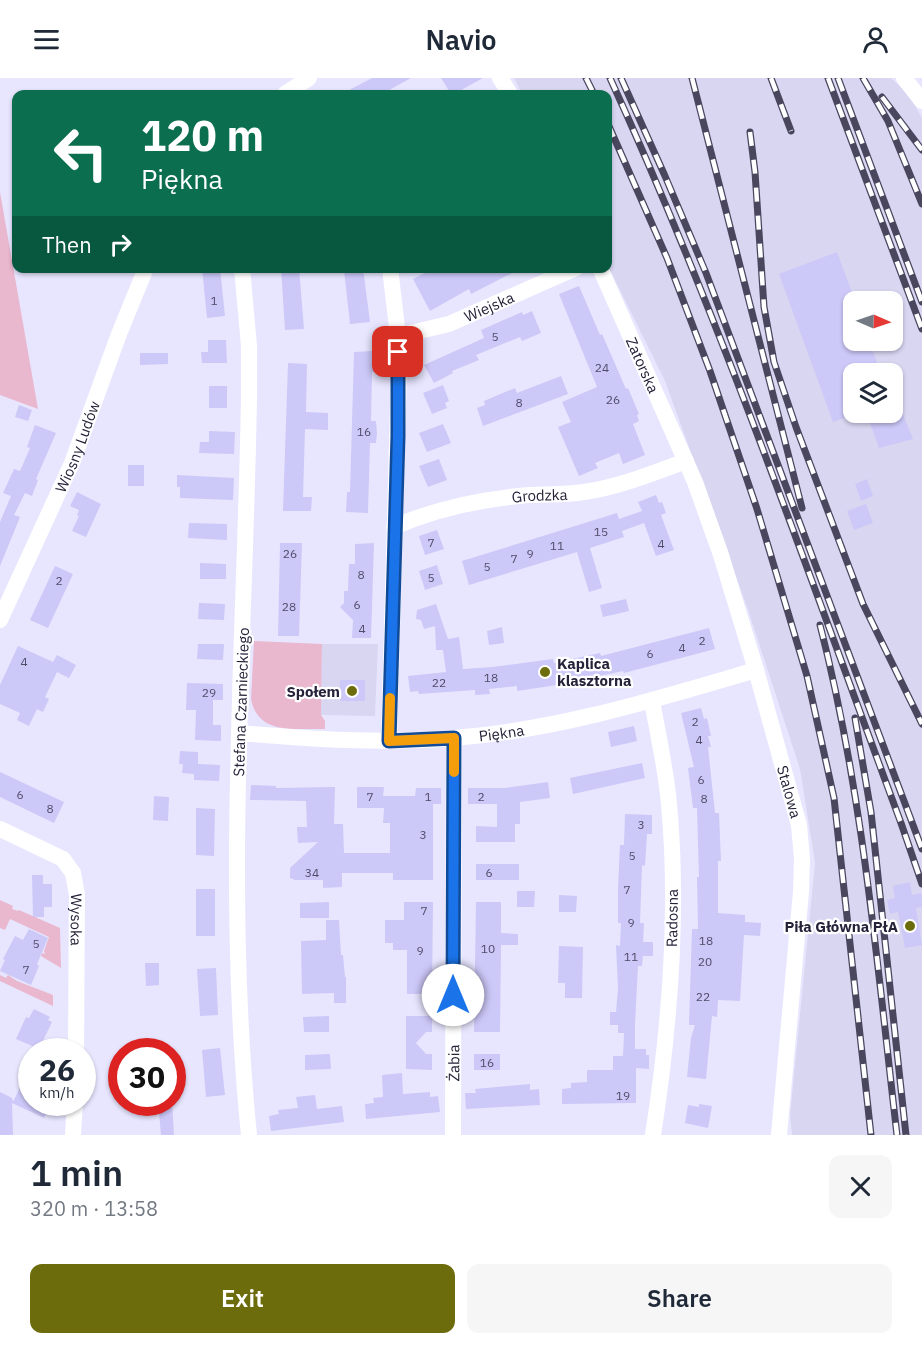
<!DOCTYPE html>
<html lang="en">
<head>
<meta charset="utf-8">
<style>
  :root { --surface:#fff; --page:#f6f6f7; --text:#1f2937; --muted:#747a83; --accent:#6d6c0c }
  body { margin:0; font-family:"IBM Plex Sans",sans-serif; background:var(--page); color:var(--text); height:100vh; display:flex; flex-direction:column; font-size:22px; white-space:nowrap }
  * { box-sizing:border-box; margin:0 }
  p { font-size:20px; color:var(--muted) }
  .icon { flex:none; width:33px; height:33px; fill:none; stroke:currentColor; stroke-width:2; stroke-linecap:round; stroke-linejoin:round }
  .map { position:relative; height:1057px; overflow:hidden }
  .sheet { display:flex; flex-direction:column; background:var(--surface); flex:1 }
  .sheet>* { flex:none }
  .guide { position:absolute; left:12px; top:12px; width:600px; height:183px; border-radius:12px; box-shadow:0 2px 4px #0004; background:#0b6e4f; color:#fff; overflow:hidden }
  .needle { width:39px; rotate:92deg }
  .tools { position:absolute; left:843px; top:213px; display:grid; gap:12px }
  .tools a { display:grid; place-items:center; width:60px; height:60px; border-radius:12px; background:var(--surface); box-shadow:0 2px 4px #0004; font-size:30px }
  .speed { position:absolute; left:18px; top:960px; display:flex; gap:12px; font-size:30px; font-weight:700; text-align:center }
  .speed>* { display:grid; place-content:center; width:78px; height:78px; border-radius:50%; background:var(--surface); box-shadow:0 2px 4px #0004; line-height:1 }
  .speed small { font-size:15px; font-weight:400 }
  .speed .limit { border:9px solid #d22; background:#fff; color:#111 }
  .pin { position:absolute; display:grid; place-items:center; width:51px; height:51px; color:#fff; margin:-26px; border-radius:12px; box-shadow:0 3px 9px #0006 }
  .me { position:absolute; width:66px; margin:-33px; rotate:0deg; stroke-linejoin:round; filter:drop-shadow(0 0 4px #0008) }
  .turn { display:flex; align-items:center; gap:21px; height:126px; padding:0 30px; font-size:27px }
  .turn .icon { width:78px; height:78px; stroke-width:2.5 }
  .turn b { display:block; font-size:42px; line-height:51px }
  .then { display:flex; align-items:center; height:57px; padding:0 30px; background:#0003; gap:12px; font-size:22px }
  .round { display:grid; place-items:center; flex:none; width:63px; height:63px; border-radius:12px; background:var(--page) }
  .overview { display:flex; align-items:center; justify-content:space-between; height:102px; padding:0 30px }
  h1 { font-size:36px; font-weight:600; line-height:45px }
  .button { display:flex; gap:12px; margin-top:auto; padding:12px 30px }
  .button a { flex:1; height:69px; border-radius:12px; background:var(--accent); color:#fff; font-size:24px; font-weight:600; line-height:69px; text-align:center }
  .button a+a { background:var(--page); color:var(--text) }
  header { display:flex; justify-content:space-between; align-items:center; height:78px; padding:0 30px; background:var(--surface); font-size:27px; font-weight:600 }
  .map>svg:first-child { display:block }
  .built { fill:#d9d6f2; fill-rule:evenodd }
  .green { fill:#e9b7ce }
  .building { fill:#ccc8f8 }
  .lines { fill:none; stroke-linecap:round; stroke-linejoin:round }
  .minor { stroke:#fff; stroke-width:16 }
  .rail-casing { stroke:#49465e; stroke-width:7 }
  .rail { stroke:#fff; stroke-width:4.5; stroke-dasharray:14; stroke-linecap:butt }
  .route-casing { stroke:#114b97; stroke-width:15 }
  .route { stroke:#1a73e8; stroke-width:10 }
  .slow { stroke:#f59e0b; stroke-width:10 }
  .poi-dot { fill:#6d6c0c; stroke:#fff; stroke-width:2 }
  .labels { text-anchor:middle; dominant-baseline:central; stroke-width:4.5; stroke-linejoin:round; paint-order:stroke }
  .number-label { font-size:12px; fill:#4f4c69 }
  .street-label { font-size:15px; fill:#252239; stroke:#fff }
  .poi-label { font-size:15px; font-weight:bold; fill:#252239; stroke:#fff; text-anchor:end }
</style>
</head>
<body>
<header><svg class="icon" aria-label="menu" viewBox="0 0 24 24"><path d="M4 6h16M4 12h16M4 18h16"/></svg>Navio<svg class="icon" aria-label="person" viewBox="0 0 24 24"><circle cx="12" cy="8" r="4"/><path d="M4 21q1-7 8-7t8 7"/></svg></header>
<div class="map">
<svg width="922" height="1057" viewBox="0 0 922 1057">
  <rect width="100%" height="100%" fill="#e8e6ff"/>
  <g class="built">
    <path d="M514,0H891L909,17L922,40V1057H792L790,1037L815,785L800,691L748,532L665,303L608,188V16H522ZM854,224H892V262H854ZM854,296H892V334H854Z"/>
    <path d="M322,566H378L375,638L321,637Z"/>
  </g>
  <g class="green">
    <path d="M0,114L38,331L0,317Z"/>
    <path d="M254,563L322,566L321,637L325,643V651C296,650 258,658 251,621Z"/>
    <path d="M0,822L13,828L12,831L18,833L19,832L60,850L61,890L41,878L42,875L45,876L44,873L49,859L10,841L5,852L0,850Z"/>
    <path d="M0,897L6,900L8,897L17,903L53,917V928L0,903Z"/>
  </g>
  <g class="building">
    <path d="M372,0H411L382,16H342Z"/>
    <path d="M441,0H483L454,16H451Z"/>
    <path d="M837,174L854,220V262H869L881,296H854V336L833,344L779,196Z"/>
    <path d="M202,190H220L225,238L207,240Z"/>
    <path d="M281,190H299L304,251L285,252Z"/>
    <path d="M363,190L370,244L350,246L344,192Z"/>
    <path d="M434,190H522L471,216L469,211L430,233L413,201Z"/>
    <path d="M579,208L600,257L602,256L626,311L628,310L639,336L637,337L639,343L633,346L645,377L623,386L619,375L595,385L598,390L579,398L558,349L571,344L562,324L597,309L559,216Z"/>
    <path d="M532,233L541,255L522,263L520,259L476,277L479,282L452,293L453,295L434,305L424,287L484,260L481,252L522,234L523,237Z"/>
    <path d="M208,262H226L227,285H202L201,274H208Z"/>
    <path d="M372,273V278H377V294H372L371,343H376L377,355L376,365H370L368,435L346,434L347,414H350L354,274Z"/>
    <path d="M140,275H168V286L140,287Z"/>
    <path d="M288,285L307,286L306,334L328,335V352L305,351L303,419H312L311,433H283Z"/>
    <path d="M561,298L568,316L483,348L477,330L485,327L484,323L515,310L517,315Z"/>
    <path d="M443,307L449,323L445,325L447,330L432,336L423,315Z"/>
    <rect x="209" y="308" width="18" height="22"/>
    <path d="M892,310L913,361L879,370L866,334H892Z"/>
    <path d="M19,327L32,332L28,343L15,339Z"/>
    <path d="M443,346L451,365L427,374L419,355Z"/>
    <path d="M35,347L56,355L36,401L38,402L32,418L25,415L14,437L20,439L0,488V444L11,418L3,415L14,391L20,393L30,370L27,369Z"/>
    <path d="M209,353L235,354L234,376L199,375L200,364H209Z"/>
    <path d="M439,381L447,402L428,409L419,388Z"/>
    <rect x="128" y="387" width="16" height="21"/>
    <path d="M177,397L234,400L233,422L180,420V409H177Z"/>
    <path d="M867,401L873,418L861,423L855,406Z"/>
    <path d="M77,414L101,426L86,459L72,453L79,438L77,437L79,432L70,428Z"/>
    <path d="M656,417L659,425L662,424L666,435L661,437L674,472L656,478L644,445L622,453L624,459L590,470L602,510L589,514L577,474L469,507L462,483L617,435L619,441L642,433L638,424Z"/>
    <path d="M866,426L873,445L854,452L847,433Z"/>
    <path d="M189,445L227,446V462L188,460Z"/>
    <path d="M437,452L444,471L425,477L419,458Z"/>
    <path d="M280,465H302L299,558H278Z"/>
    <path d="M374,465L371,560H352L353,542L340,529L344,525V513H348L349,486H355V466Z"/>
    <path d="M200,485L226,486V501H200Z"/>
    <path d="M437,487L443,506L425,512L419,493Z"/>
    <path d="M55,488L73,496L48,550L30,542Z"/>
    <path d="M626,521L629,533L603,539L600,527Z"/>
    <path d="M199,525L225,526L224,542L198,541Z"/>
    <path d="M436,526L448,561L459,559L463,591L493,589L553,581L554,585L600,575L601,578L709,550L715,571L624,595L623,593L557,607L517,613V608L489,611L490,616L475,617V612L419,616L418,613L410,614L408,598L446,594L443,572H436L435,548L424,551L421,542L416,541L417,532Z"/>
    <path d="M502,549L504,565L489,567L487,553Z"/>
    <path d="M198,566H224L223,582L197,581Z"/>
    <path d="M18,568L53,584L57,577L76,587L69,600L57,594L45,619L49,621L43,634L37,631L29,648L17,642L20,635L0,626V607Z"/>
    <rect x="340" y="602" width="25" height="21"/>
    <path d="M187,605L223,606V622H213V647H221V663L195,662L196,632H186Z"/>
    <path d="M701,630L704,641L707,640L711,658H708L711,669H708L715,735H719L721,783H718V835L745,837V844L761,845L760,858L744,857L740,923L718,922L717,939L712,938L706,1001L687,999L691,960L695,947H689L692,851H698L697,799H699L697,730H693L688,690L694,689L681,635Z"/>
    <path d="M634,648L637,663L611,669L608,654Z"/>
    <path d="M180,673L198,674V686L220,687L219,703L194,702V696L182,695L183,686H179Z"/>
    <path d="M642,685L645,700L573,716L570,700Z"/>
    <path d="M0,694L64,724L54,745L0,719Z"/>
    <path d="M548,704L550,720L520,724V746H515V764H476V748L497,749V726H468V710H505Z"/>
    <path d="M251,707L276,708V710L335,709L334,746H343L344,775H390V745H383L384,730H357V709H384L383,718H415L416,710H441V726H433V802H393V795H342V809L323,810V802H295L290,800V790L318,764L298,765L297,749H307L306,723L250,722Z"/>
    <path d="M154,718L169,719L168,743L153,742Z"/>
    <path d="M196,730L215,731L214,778L196,777Z"/>
    <path d="M625,736L652,737V756H647L645,788L642,787L640,845H644L643,864H653V878H643L642,888H638L635,946V971H646V977H649V991L636,990V1025L562,1026V1011L571,1010V1005L587,1004V992H613V978H623L624,955H618V947H610V934H616L618,911L616,867L620,868L621,845H618V810L620,767H624Z"/>
    <rect x="476" y="786" width="43" height="16"/>
    <path d="M32,797H43V806H52V829H44V839H33Z"/>
    <path d="M910,804L912,817L921,815L922,822V829L916,830L922,867L905,870L898,834L890,836L887,822L895,820L893,808Z"/>
    <rect x="196" y="811" width="19" height="47"/>
    <path d="M517,813H535L534,829H517Z"/>
    <path d="M559,817L577,818L576,834H559Z"/>
    <path d="M329,824V840H300V825Z"/>
    <path d="M404,824H433L432,916H407V872H393V865H385V842H404Z"/>
    <path d="M476,824H501V855L518,856V867H501L500,954H474Z"/>
    <path d="M326,842H339L341,877H343L345,899H346V925H334V915L302,916L301,863L326,862Z"/>
    <path d="M29,851L48,860L37,886L39,888L31,907L0,893L5,882L3,881L15,858L23,862Z"/>
    <path d="M559,868L583,869L582,920H565V905H558Z"/>
    <path d="M145,885H159V907L146,908Z"/>
    <path d="M216,890L218,937L200,938L197,891Z"/>
    <path d="M34,931L50,939L48,942L52,944L39,971L16,961L26,939L29,940Z"/>
    <path d="M329,938V954H304L303,939Z"/>
    <path d="M406,938H432V954H426L416,965L426,976H432V992L406,991Z"/>
    <path d="M220,970L225,1017L206,1019L202,972Z"/>
    <path d="M330,976L331,991L305,992V977Z"/>
    <rect x="474" y="976" width="26" height="16"/>
    <path d="M32,985V1024H51L44,1040L12,1025L13,1057H0V1014L12,1020L13,1024Z"/>
    <path d="M402,995L403,1016L430,1014V1019L438,1018L440,1034L366,1041L365,1026L374,1025L373,1020L383,1019L382,997Z"/>
    <path d="M530,1006V1012L539,1011L540,1027L466,1031L465,1015H476L475,1011Z"/>
    <path d="M315,1017L317,1031L342,1028L344,1044L271,1053L269,1038L279,1036L278,1032L298,1030L296,1019Z"/>
    <path d="M158,1024H172L174,1057H161Z"/>
    <path d="M699,1026L712,1028L708,1050L685,1045L688,1027L699,1029Z"/>
  </g>
  <g class="lines">
    <g class="minor">
      <path d="M500,0L510,16"/>
      <path d="M904,0L922,23"/>
      <path d="M285,16L309,0"/>
      <path d="M242,190L249,268V319C245,565 224,812 249,1057"/>
      <path id="s1" d="M600,190L695,404L721,477L756,592L799,747L802,781L801,814L779,1057"/>
      <path id="s2" d="M398,258L449,246L576,190"/>
      <path id="s3" d="M394,449C437,430 482,421 529,417C547,416 566,417 584,414C619,409 653,395 686,383"/>
      <path id="s4" d="M0,542L72,385L119,256L146,190"/>
      <path d="M652,623C658,657 666,691 669,726C679,836 670,948 653,1057"/>
      <path id="s5" d="M240,655C311,661 382,666 454,660C558,652 657,621 756,592"/>
      <path d="M389,663L399,290L398,258L390,190"/>
      <path id="s6" d="M0,751L63,781L73,795L77,817L76,974"/>
      <path d="M73,1057L75,1024"/>
      <path id="s7" d="M453,1057L454,660"/>
    </g>
    <g class="rail-casing">
      <g id="rail">
        <path d="M586,0L594,16"/>
        <path d="M610,0C721,242 808,495 901,745L922,806"/>
        <path d="M621,0L665,98L706,195L922,771"/>
        <path d="M692,0L802,430"/>
        <path d="M771,0L791,53"/>
        <path d="M828,0L922,251"/>
        <path d="M838,0L922,224"/>
        <path d="M863,0L888,43L922,126"/>
        <path d="M882,19L922,72"/>
        <path d="M608,46L667,180L710,293L757,431L807,598L834,720L871,1057"/>
        <path d="M750,54L755,94L764,229L774,284L796,349L863,526L922,646"/>
        <path d="M820,547C863,714 877,886 897,1057"/>
        <path d="M855,640L871,734L906,1057"/>
      </g>
    </g>
    <use href="#rail" class="rail"/>
  </g>
  <g class="lines">
    <g class="route-casing">
      <path id="route" d="M398,274V358L389,663L454,660L453,917"/>
    </g>
    <use href="#route" class="route"/>
    <path class="slow" d="M390,620L389,663L454,660V694"/>
  </g>
  <g class="poi-dot">
    <circle cx="545" cy="594" r="6"/>
    <circle cx="352" cy="613" r="6"/>
    <circle cx="910" cy="848" r="6"/>
  </g>
  <g class="labels">
    <g class="number-label">
      <text x="214" y="222">1</text>
      <text x="495" y="258">5</text>
      <text x="602" y="289">24</text>
      <text x="613" y="321">26</text>
      <text x="519" y="324">8</text>
      <text x="364" y="353">16</text>
      <text x="601" y="453">15</text>
      <text x="431" y="464">7</text>
      <text x="661" y="465">4</text>
      <text x="557" y="467">11</text>
      <text x="290" y="475">26</text>
      <text x="530" y="475">9</text>
      <text x="514" y="480">7</text>
      <text x="487" y="488">5</text>
      <text x="361" y="496">8</text>
      <text x="431" y="499">5</text>
      <text x="59" y="502">2</text>
      <text x="357" y="526">6</text>
      <text x="289" y="528">28</text>
      <text x="362" y="550">4</text>
      <text x="702" y="562">2</text>
      <text x="682" y="569">4</text>
      <text x="650" y="575">6</text>
      <text x="24" y="583">4</text>
      <text x="491" y="599">18</text>
      <text x="439" y="604">22</text>
      <text x="209" y="614">29</text>
      <text x="695" y="643">2</text>
      <text x="699" y="661">4</text>
      <text x="701" y="701">6</text>
      <text x="20" y="716">6</text>
      <text x="370" y="718">7</text>
      <text x="428" y="718">1</text>
      <text x="481" y="718">2</text>
      <text x="704" y="720">8</text>
      <text x="50" y="730">8</text>
      <text x="641" y="746">3</text>
      <text x="423" y="756">3</text>
      <text x="632" y="777">5</text>
      <text x="312" y="794">34</text>
      <text x="489" y="794">6</text>
      <text x="627" y="811">7</text>
      <text x="424" y="832">7</text>
      <text x="631" y="844">9</text>
      <text x="706" y="862">18</text>
      <text x="36" y="865">5</text>
      <text x="488" y="870">10</text>
      <text x="420" y="872">9</text>
      <text x="631" y="878">11</text>
      <text x="705" y="883">20</text>
      <text x="26" y="891">7</text>
      <text x="703" y="918">22</text>
      <text x="487" y="984">16</text>
      <text x="623" y="1017">19</text>
    </g>
    <g class="street-label">
      <text stroke="none"><textPath href="#s2" startOffset="96">Wiejska</textPath></text>
      <text stroke="none"><textPath href="#s1" startOffset="106">Zatorska</textPath></text>
      <text stroke="none"><textPath href="#s4" startOffset="190">Wiosny Ludów</textPath></text>
      <text stroke="none"><textPath href="#s3" startOffset="150">Grodzka</textPath></text>
      <text transform="translate(241 624) rotate(-88)">Stefana Czarnieckiego</text>
      <text stroke="none"><textPath href="#s5" startOffset="262">Piękna</textPath></text>
      <text stroke="none"><textPath href="#s1" startOffset="558">Stalowa</textPath></text>
      <text transform="translate(672 840) rotate(-89)">Radosna</text>
      <text stroke="none"><textPath href="#s6" startOffset="134">Wysoka</textPath></text>
      <text stroke="none"><textPath href="#s7" startOffset="72">Żabia</textPath></text>
    </g>
    <g class="poi-label">
      <text x="557" y="585" text-anchor="start">Kaplica<tspan x="557" dy="17">klasztorna</tspan></text>
      <text x="340" y="613">Społem</text>
      <text x="898" y="848">Piła Główna PłA</text>
    </g>
  </g>
</svg>
<div class="tools">
<a><svg class="needle" viewBox="-14 -14 28 28"><path d="M0-13l5 13h-10z" fill="#e53935"/><path d="M0 13l5-13h-10z" fill="#747a83"/></svg></a>
<a><svg class="icon" aria-label="layers" viewBox="0 0 24 24"><path d="M12 4l9 5-9 5-9-5zM3 14l9 5 9-5"/></svg></a>
</div>
<div class="speed"><div>26<small>km/h</small></div><div class="limit">30</div></div>
<div class="pin" style="left:398px;top:274px;background:#d93025"><svg class="icon" aria-label="arrive" viewBox="0 0 24 24"><path d="M6 21V4h12l-3 4 3 4H6"/></svg></div>
<svg class="me" style="left:453px;top:917px" viewBox="-20 -20 40 40"><circle r="19" fill="#fff"/><path d="M0-13L10 11 0 6-10 11z" fill="#1a73e8"/></svg>
<div class="guide">
<div class="turn"><svg class="icon" aria-label="left" viewBox="0 0 24 24"><path d="M17 20v-9H6M10 6l-5 5 5 5"/></svg><div><b>120 m</b>Piękna</div></div>
<div class="then">Then<svg class="icon" aria-label="right" viewBox="0 0 24 24"><path d="M7 20v-9h11M14 6l5 5-5 5"/></svg></div>
</div>
</div>
<section class="sheet">
<div class="overview"><div><h1>1 min</h1><p>320 m · 13:58</p></div><a class="round"><svg class="icon" aria-label="close" viewBox="0 0 24 24"><path d="M6 6l12 12M18 6L6 18"/></svg></a></div>
<div class="button"><a>Exit</a><a>Share</a></div>
</section>
</body>
</html>
